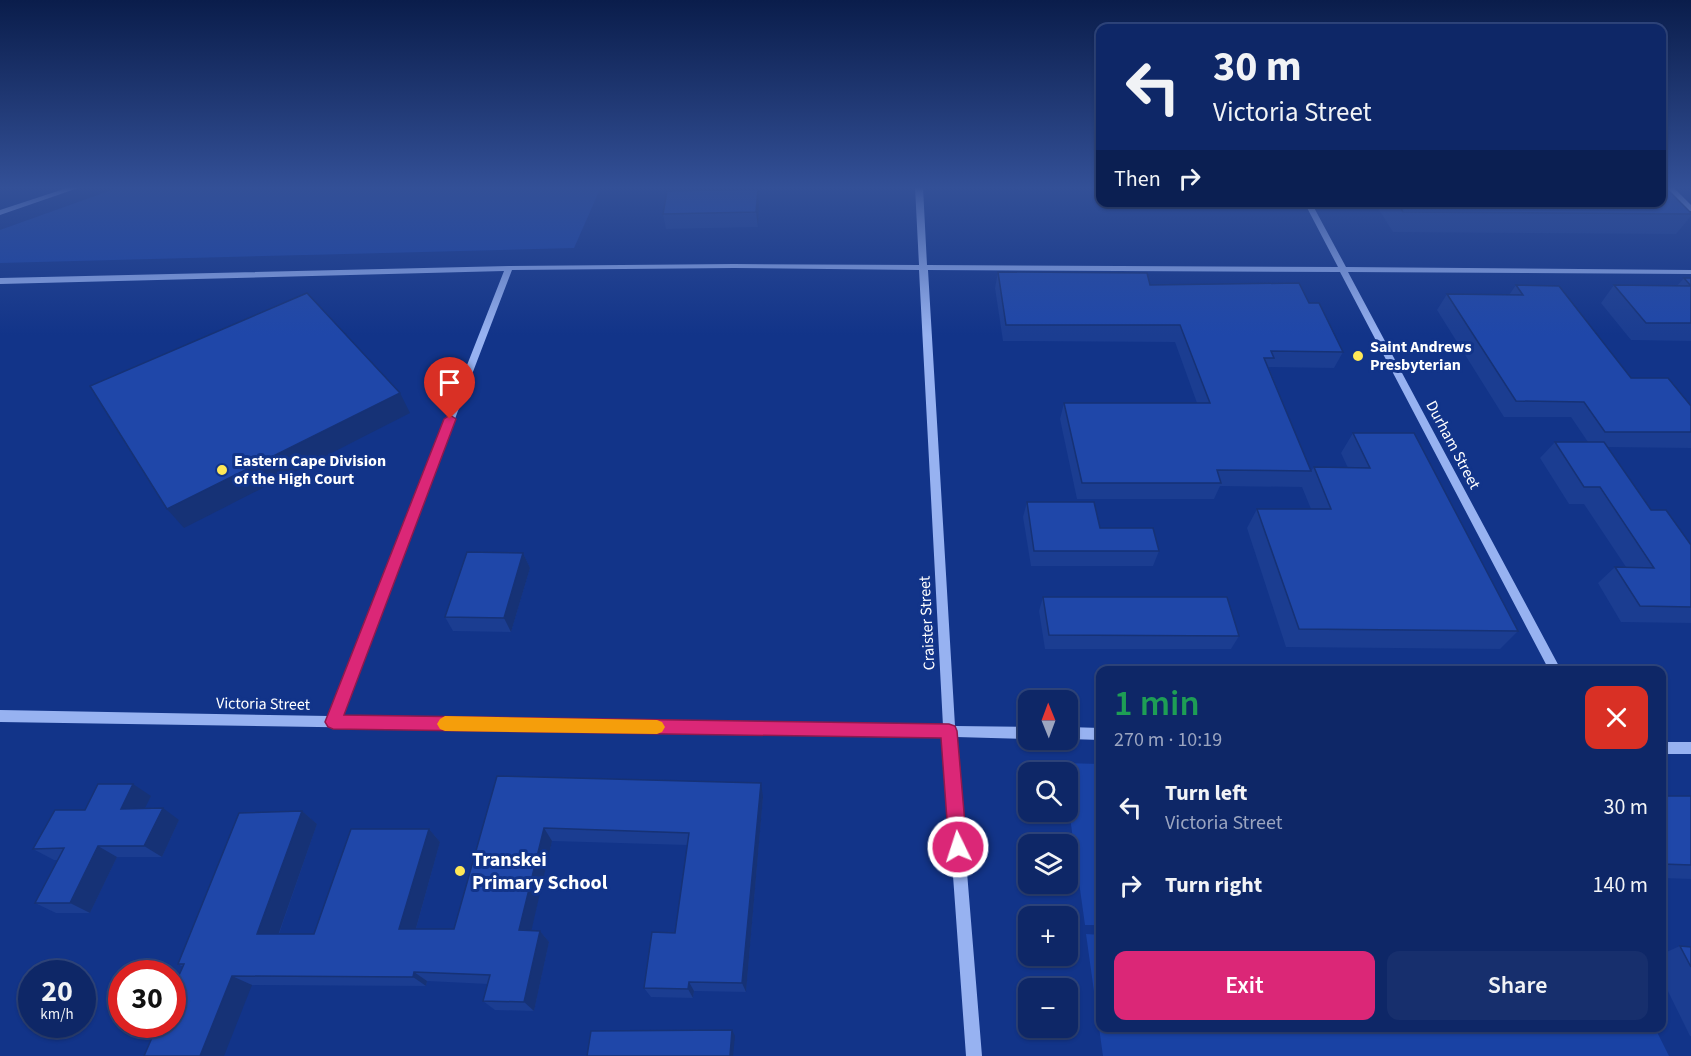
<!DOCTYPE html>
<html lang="en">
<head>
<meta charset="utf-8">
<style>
  :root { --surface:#0e2767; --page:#172f6d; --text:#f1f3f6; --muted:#9ba5c0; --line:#2e447b; --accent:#db2777 }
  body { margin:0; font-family:"Source Sans 3",sans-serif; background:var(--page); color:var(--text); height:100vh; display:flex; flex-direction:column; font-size:22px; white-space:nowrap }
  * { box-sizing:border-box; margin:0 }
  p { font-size:20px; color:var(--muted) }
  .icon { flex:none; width:33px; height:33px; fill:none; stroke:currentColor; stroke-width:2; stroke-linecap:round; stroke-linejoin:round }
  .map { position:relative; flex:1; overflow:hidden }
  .side { position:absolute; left:1096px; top:666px; width:570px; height:366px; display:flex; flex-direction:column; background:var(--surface); border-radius:12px; box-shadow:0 2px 4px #0004,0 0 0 2px var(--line) }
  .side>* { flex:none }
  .top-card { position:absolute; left:1096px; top:24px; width:570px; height:183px; border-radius:12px; box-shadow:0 2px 4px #0004,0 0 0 2px var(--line); background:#0e2767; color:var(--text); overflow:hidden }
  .needle { width:39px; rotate:359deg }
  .tools { position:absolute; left:1018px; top:690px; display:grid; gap:12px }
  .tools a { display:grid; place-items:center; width:60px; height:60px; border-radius:12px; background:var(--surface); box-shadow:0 2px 4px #0004,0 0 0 2px var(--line); font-size:30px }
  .speed { position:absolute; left:18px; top:960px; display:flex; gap:12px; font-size:30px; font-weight:700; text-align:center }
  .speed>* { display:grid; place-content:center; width:78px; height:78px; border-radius:50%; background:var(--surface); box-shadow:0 2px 4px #0004,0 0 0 2px var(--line); line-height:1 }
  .speed small { font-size:15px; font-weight:400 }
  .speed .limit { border:9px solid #d22; background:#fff; color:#111 }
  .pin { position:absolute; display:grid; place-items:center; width:51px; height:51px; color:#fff; margin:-62px -26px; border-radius:50% 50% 50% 0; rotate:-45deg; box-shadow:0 0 6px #0007 }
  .pin .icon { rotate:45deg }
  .me { position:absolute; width:66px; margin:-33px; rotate:356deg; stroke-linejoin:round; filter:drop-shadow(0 0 4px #0008) }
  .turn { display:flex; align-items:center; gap:21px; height:126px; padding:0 18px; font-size:27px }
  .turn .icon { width:78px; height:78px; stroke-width:2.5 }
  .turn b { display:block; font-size:42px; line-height:51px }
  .then { display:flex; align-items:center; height:57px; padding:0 18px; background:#0003; gap:12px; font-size:22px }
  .round { display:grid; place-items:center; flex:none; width:63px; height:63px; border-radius:12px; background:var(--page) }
  .summary { display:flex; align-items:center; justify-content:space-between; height:102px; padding:0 18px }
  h1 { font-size:36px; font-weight:600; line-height:45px; color:#1e9e55 }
  .primary-button { display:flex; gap:12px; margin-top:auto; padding:12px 18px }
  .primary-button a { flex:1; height:69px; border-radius:12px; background:var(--accent); color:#fff; font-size:24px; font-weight:600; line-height:69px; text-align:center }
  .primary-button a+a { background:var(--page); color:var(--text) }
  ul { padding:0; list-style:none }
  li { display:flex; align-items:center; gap:18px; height:78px; padding:0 18px }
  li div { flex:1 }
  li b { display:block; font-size:22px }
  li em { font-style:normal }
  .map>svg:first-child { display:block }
  .green { fill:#1942a4 }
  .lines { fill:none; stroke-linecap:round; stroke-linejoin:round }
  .minor { fill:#97b2f1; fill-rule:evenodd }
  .wall { fill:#1b3d91 }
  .shaded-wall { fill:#163276 }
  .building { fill:#1f47a9; stroke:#163276; stroke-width:1.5 }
  .route { fill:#db2777; stroke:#8e194d; stroke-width:1.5 }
  .slow { fill:#f59e0b }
  .poi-dot { fill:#ffe857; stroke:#123489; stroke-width:2 }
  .labels { text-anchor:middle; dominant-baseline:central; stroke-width:6; stroke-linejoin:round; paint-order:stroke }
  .poi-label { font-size:16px; font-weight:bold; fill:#fff; stroke:#123489; text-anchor:start }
  .street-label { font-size:16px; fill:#fff; stroke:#123489 }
  .near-poi-label { font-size:20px; font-weight:bold; fill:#fff; stroke:#123489; text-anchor:start }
</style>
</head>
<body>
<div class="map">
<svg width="1691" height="1056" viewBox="0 0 1691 1056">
  <rect width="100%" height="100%" fill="#123489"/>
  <g class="green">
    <path d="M120,187H601L574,248L0,263V230Z"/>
    <path d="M1062,763L1101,764V925H1085L1068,803V772H1064Z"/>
    <path d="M1086,934L1101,935V1028H1655L1669,1056H1103Z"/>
  </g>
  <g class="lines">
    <g class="minor">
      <path d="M70,187H81L0,215V210Z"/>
      <path d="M915,187H923L927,265L1338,267L1304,202H1311L1346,267L1691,270V274L1348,272L1561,670H1549L1340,272L928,270L955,726L1029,727V739L956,737L982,1056H966L943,737L0,722V710L329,716L504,271L0,284V278L509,266L734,264L919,265ZM734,268L919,270L943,726L341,716L512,270Z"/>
      <path d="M1665,187H1673L1691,205V211H1688Z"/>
      <path d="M1068,727L1101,728V740L1068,739Z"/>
      <rect x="1662" y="742" width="29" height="12"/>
    </g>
  </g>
  <g class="wall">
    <path d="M758,189L759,205L758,227L666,229L663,214Z"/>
    <path d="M1374,202H1662L1691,213V216L1676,234L1393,232Z"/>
    <path d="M998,272L1150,285L1309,303L1343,352L1334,368L1269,367V368L1311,471L1314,467L1348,468L1341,453L1353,433L1518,631L1500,649L1286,647L1247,528L1257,509H1311L1302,487L1220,486L1214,499H1077L1060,419L1064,403H1197L1175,342L1003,341L995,288Z"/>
    <path d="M1684,278H1691V341L1631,340L1601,303L1614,285L1677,286Z"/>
    <path d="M1516,285L1631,378L1691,406V448L1607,447L1651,510L1691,545V623L1621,622L1598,583L1615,567H1626L1584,504H1569L1540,458L1555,442H1588L1571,417H1504L1437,310L1447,294L1509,295Z"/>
    <path d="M1027,502L1100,528L1159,551L1153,566H1031L1023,517Z"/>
    <path d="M523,553L530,568L511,632L453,631L445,617Z"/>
    <path d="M1043,597L1239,636L1231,649H1045L1039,611Z"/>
    <path d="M497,776L763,797L746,992L694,991L693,998L651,997L644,988L675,933L687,845L552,841L531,931H540L549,942L534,1011L495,1010L483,1001L488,984L427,981L426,986L252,985L183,967L178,964L302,811L317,824L279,934H314L429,829L440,842L416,929H454Z"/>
    <path d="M151,796L144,808L179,820L162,857H117L90,913H56L35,903L58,860H54L33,849Z"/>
    <path d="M1662,796H1691V879L1662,878Z"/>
    <path d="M1680,946L1691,947V1036H1690L1662,979V954Z"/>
  </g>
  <g class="shaded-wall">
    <path d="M758,189L759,205L758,227L756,212Z"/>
    <path d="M400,393L410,413L184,528L167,509Z"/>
    <path d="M523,553L530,568L511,632L504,618Z"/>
    <path d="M761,783L763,797L746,992L742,983Z"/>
    <path d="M133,784L151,796L139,820L121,809Z"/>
    <path d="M163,808L179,820L162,857L144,846Z"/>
    <path d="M302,811L317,824L275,944L257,934Z"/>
    <path d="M544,828L552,841L529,941L519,930Z"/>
    <path d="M429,829L440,842L413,939L399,929Z"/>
    <path d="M98,846L117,857L90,913L70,903Z"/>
    <path d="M540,931L549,942L534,1011L524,1002Z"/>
    <path d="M414,972L427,981L426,986L413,977Z"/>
    <path d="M232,976L252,985L224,1056H200Z"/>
    <path d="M689,982L694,991L693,998L688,989Z"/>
    <path d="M732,1030L735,1036L733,1056H730Z"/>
  </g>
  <g class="building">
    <path d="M1662,187H1665L1691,213V214L1403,212L1397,202H1662Z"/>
    <path d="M758,189L756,212L663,214L667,191Z"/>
    <path d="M998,272L1147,273L1150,285L1299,283L1309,303H1319L1343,352L1271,351L1274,358H1264L1311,471L1217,470L1221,483H1082L1064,403H1210L1180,325H1006Z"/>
    <path d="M1684,278H1691V286Z"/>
    <path d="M1516,285L1559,286L1631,378H1668L1691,406V432H1605L1584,402L1516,401L1447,294L1523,295Z"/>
    <path d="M1614,285L1691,286V323H1646Z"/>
    <path d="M307,293L400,393L167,509L90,386Z"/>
    <path d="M1353,433H1414L1518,631L1299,629L1257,509H1331L1314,467L1370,468Z"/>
    <path d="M1555,442H1604L1651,510H1666L1691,545V607L1640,606L1615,567L1654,568L1600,487H1584Z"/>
    <path d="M1027,502H1094L1100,528H1153L1159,551H1034Z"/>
    <path d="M467,552L523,553L504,618L445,617Z"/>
    <path d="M1043,597H1227L1239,636L1049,635Z"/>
    <path d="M497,776L761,783L742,983L689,982L688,989L644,988L652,932L675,933L689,833L544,828L519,930L540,931L524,1002L483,1001L490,975L414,972L413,977L232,976L200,1056H144L158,1024H172V991L184,964H178L239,813L302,811L257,934H314L351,829H429L399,929H454Z"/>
    <path d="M98,784H133L121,809L163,808L144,846H98L70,903H35L64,848L33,849L55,810H85Z"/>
    <path d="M1662,796H1691V865L1662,864Z"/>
    <path d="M1680,946L1691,947V967Z"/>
    <path d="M732,1030L730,1056H587L591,1031Z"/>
  </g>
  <linearGradient id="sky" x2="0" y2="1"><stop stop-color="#0a1d4b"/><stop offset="0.56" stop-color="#335097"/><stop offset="1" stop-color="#335097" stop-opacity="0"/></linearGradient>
  <rect width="1691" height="335" fill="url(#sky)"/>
  <path class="route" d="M450,415L456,419L344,715L949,724L955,726L957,731L967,847L964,853L958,856L952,853L949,847L941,738L333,729L328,727L325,722L444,419Z"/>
  <path class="slow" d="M445,716L657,720L662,722L665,727L662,732L657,734L445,731L440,729L437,724L440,719Z"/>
  <g class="poi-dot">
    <circle cx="1358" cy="356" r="6"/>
    <circle cx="222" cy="470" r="6"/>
    <circle cx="460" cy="871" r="6"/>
  </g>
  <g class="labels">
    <g class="poi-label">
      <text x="1370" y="347">Saint Andrews<tspan x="1370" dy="18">Presbyterian</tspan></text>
      <text x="234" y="461">Eastern Cape Division<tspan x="234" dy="18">of the High Court</tspan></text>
    </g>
    <g class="street-label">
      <text transform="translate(1453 445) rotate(62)">Durham Street</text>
      <text transform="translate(927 623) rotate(-93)">Craister Street</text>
      <text transform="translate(263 704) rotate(1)">Victoria Street</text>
    </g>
    <g class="near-poi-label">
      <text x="472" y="860">Transkei<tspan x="472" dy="23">Primary School</tspan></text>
    </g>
  </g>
</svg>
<div class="tools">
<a><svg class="needle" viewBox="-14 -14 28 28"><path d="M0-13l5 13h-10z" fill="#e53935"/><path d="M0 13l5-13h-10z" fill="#9ba5c0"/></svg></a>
<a><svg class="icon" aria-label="search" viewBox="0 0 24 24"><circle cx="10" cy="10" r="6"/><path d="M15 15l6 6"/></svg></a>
<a><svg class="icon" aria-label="layers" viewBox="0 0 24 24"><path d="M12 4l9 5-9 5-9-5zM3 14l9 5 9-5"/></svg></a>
<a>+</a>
<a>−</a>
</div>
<div class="speed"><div>20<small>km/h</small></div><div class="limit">30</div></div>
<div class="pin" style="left:450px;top:419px;background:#d93025"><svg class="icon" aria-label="arrive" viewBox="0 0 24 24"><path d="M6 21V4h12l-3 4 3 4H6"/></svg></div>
<svg class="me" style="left:958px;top:847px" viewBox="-20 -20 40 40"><circle r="17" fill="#db2777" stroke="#fff" stroke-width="3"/><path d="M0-11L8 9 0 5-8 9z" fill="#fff"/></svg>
<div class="top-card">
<div class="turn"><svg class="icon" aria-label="left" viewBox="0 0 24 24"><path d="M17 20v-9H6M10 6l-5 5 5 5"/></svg><div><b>30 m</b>Victoria Street</div></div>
<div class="then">Then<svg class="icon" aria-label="right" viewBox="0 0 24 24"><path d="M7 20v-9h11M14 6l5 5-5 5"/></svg></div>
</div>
<section class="side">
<div class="summary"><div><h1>1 min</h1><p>270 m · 10:19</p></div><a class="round" style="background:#d93025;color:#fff"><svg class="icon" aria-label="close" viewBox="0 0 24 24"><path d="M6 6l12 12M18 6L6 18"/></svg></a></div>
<ul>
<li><svg class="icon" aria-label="left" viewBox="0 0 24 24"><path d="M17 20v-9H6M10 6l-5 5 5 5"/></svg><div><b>Turn left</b><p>Victoria Street</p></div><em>30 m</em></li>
<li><svg class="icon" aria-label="right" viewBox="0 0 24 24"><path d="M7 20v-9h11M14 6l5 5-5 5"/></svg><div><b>Turn right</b></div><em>140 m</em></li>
</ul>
<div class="primary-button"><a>Exit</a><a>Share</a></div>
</section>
</div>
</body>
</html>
